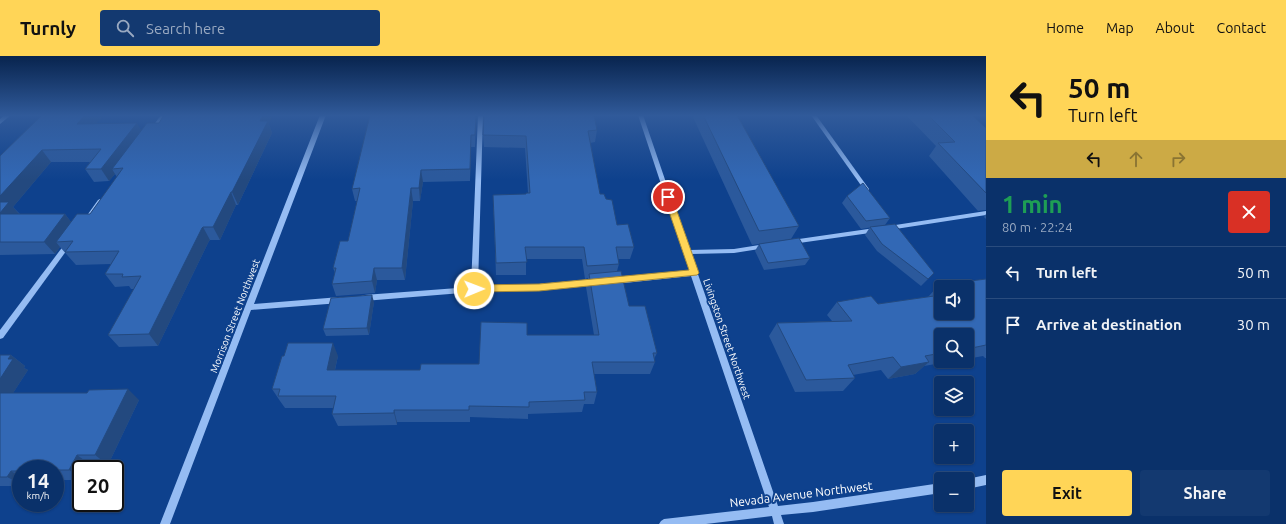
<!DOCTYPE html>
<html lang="en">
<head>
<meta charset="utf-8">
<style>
  :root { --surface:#0a316a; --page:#133970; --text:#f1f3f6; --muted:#99a9c1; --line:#2a4c7e; --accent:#ffd557 }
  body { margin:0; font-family:Ubuntu,sans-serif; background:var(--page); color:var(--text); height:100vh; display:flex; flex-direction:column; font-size:15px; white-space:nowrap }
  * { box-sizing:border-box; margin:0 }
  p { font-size:13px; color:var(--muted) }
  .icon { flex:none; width:22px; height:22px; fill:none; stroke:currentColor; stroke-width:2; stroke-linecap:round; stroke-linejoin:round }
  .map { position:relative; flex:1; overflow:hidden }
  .side { display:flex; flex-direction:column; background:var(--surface); width:300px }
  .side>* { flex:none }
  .guide { background:#ffd557; color:#111; overflow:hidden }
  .controls { position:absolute; left:934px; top:224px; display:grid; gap:8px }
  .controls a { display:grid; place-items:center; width:40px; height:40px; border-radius:4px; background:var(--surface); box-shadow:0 1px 3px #0004,0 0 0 1px var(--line); font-size:20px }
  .speed { position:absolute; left:12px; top:404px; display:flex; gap:8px; font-size:20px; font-weight:700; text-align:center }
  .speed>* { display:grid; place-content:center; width:52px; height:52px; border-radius:50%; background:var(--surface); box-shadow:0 1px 3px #0004,0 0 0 1px var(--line); line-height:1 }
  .speed small { font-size:10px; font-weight:400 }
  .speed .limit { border:2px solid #111; border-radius:6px; background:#fff; color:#111 }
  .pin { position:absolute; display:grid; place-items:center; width:34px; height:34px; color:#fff; margin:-17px; border:2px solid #fff; border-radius:50%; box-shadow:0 1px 4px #0007 }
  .me { position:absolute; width:44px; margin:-22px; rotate:89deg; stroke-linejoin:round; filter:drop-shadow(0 0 3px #0008) }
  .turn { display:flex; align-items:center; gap:14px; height:84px; padding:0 16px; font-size:18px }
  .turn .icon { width:52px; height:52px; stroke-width:2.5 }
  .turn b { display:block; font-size:28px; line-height:34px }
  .lanes { display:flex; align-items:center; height:38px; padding:0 16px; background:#0003; justify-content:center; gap:20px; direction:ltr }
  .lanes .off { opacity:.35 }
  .round { display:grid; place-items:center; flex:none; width:42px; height:42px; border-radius:4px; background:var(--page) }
  .overview { display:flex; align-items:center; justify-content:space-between; height:68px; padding:0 16px }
  h1 { font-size:24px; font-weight:700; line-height:30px; color:#1e9e55 }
  .primary-button { display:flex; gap:8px; margin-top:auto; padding:8px 16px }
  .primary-button a { flex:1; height:46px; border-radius:4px; background:var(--accent); color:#111; font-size:16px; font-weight:700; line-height:46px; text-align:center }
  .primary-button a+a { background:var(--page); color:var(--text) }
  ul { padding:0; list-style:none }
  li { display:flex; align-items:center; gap:12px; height:52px; padding:0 16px; border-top:1px solid var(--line) }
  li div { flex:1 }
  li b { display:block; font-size:15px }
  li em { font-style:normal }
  header { display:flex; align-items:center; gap:24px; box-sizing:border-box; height:56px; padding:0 20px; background:var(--accent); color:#111 }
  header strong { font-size:19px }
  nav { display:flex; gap:22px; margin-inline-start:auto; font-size:14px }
  .search { width:280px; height:36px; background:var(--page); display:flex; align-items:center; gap:10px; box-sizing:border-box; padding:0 14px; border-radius:4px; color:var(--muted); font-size:15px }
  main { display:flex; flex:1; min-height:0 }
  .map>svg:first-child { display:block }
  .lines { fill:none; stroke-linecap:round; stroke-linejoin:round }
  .minor { fill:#95bcf3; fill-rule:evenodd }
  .wall { fill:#2b599c; fill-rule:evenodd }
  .shaded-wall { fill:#23497f }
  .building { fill:#3268b5; stroke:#23497f }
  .route { fill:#ffd557; stroke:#a68a39 }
  .labels { text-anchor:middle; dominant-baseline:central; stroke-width:4; stroke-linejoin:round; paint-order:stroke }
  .street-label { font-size:10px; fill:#fff; stroke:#0e418d }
  .near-street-label { font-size:12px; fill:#fff; stroke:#0e418d }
</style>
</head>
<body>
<header>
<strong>Turnly</strong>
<div class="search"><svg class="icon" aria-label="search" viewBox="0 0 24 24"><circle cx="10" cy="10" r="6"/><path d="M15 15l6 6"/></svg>Search here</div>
<nav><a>Home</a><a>Map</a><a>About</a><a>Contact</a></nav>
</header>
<main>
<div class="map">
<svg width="986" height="468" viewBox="0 0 986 468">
  <rect width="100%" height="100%" fill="#0e418d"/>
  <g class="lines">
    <g class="minor">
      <path d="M5,59H11L0,68V63Z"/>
      <path d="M161,59H167L155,75H151L150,74Z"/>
      <path d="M320,59H326L254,248L340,241L343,242L344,244L343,246L340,247L251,254L170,468H160Z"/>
      <path d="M478,59H483L478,230L539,228L595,223L598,226L597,228L539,234L474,236L364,245L361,244L360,242L361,240L364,239L471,231Z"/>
      <path d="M638,59H643L689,194L734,193L766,188L769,190L766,192L734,197L691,198L778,450L813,446L941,427V437L813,456L781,459L784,468H774L772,460L706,468H659L661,465L664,463L769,451L691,220L615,228L612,225L615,222L690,215Z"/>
      <path d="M811,59H816L869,133V135H865Z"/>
      <path d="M100,143L102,144L103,145L102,146L87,167H83L82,166L83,165L98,144Z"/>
      <path d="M986,155V159L889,174L886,172L889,170Z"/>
      <path d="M875,172L878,174L877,176L792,188L789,186L792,184Z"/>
      <path d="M67,185H69L72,187L3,282L0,283V274Z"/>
      <path d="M986,419V429L967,433V423Z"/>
    </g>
  </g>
  <g class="wall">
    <path d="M42,59H104L96,67L141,75L269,68L272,77L238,149H236L220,184H210L209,185L158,290L119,291L108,279L134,233H131L129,230L115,231L105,218L111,208L76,209L60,191L55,198L0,199V100ZM51,106H90L85,113L94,126L109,125L115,118L117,121L90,158L71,166L65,158H20L13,151Z"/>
    <path d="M476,59L475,91H471L470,125L423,126L420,145H413L405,224H377L375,237L336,240L332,228L335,217L333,212L348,185L357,145H355L352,133Z"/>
    <path d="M692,59H737L799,170L791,183L752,189Z"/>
    <path d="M906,59H972L986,72V154L978,155L929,100L936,90Z"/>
    <path d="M597,74L595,86L590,87L600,138L606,143L617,169L634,191L630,203H618L619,208L617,215L629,250L657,297L654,303L655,306L650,318H594L597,336L594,348H584L582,356L528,358V363L470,361V366H397V369L338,370L332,358L334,352H285L280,345L272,333L338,300L335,314H420L479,308L527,279H594L586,231L588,222L585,223L582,203H526V219H496L493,139L526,138L528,137L525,92L484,91L483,79Z"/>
    <path d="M847,140L890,162L885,169L861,173L842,147Z"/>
    <path d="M986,158V163L984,161Z"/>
    <path d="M870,171L934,217L921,230L877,195L865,179Z"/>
    <path d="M759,188L810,202L805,209L764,214L755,195Z"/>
    <path d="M986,223V302H985L983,300L967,303V279H941V305H953L924,310L915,318L888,323L881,314L853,319L855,322L843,335L795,336L769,280L777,267L832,265L827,259L837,246L878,248L928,241L939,229ZM941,231H967L941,257Z"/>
    <path d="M374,246L369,279L326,280L323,273Z"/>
    <path d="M0,299H11L25,310L24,312L28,314L13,337L139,344L108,409H91L81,413V424H55V413H21V430H0Z"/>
  </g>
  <g class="shaded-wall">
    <path d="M85,59H104L85,80L77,68Z"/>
    <path d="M263,59H273L269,68L272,77L238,149L232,136Z"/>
    <path d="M137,67L144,79L112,113L115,118L109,125L101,113Z"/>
    <path d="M471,79V91L470,125V113Z"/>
    <path d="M42,94L51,106L13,151L20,159L0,160V140Z"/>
    <path d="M421,114L423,126L420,145L419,132Z"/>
    <path d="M411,132L413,145L405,224L402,212Z"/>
    <path d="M231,136L236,149L220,184L213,171Z"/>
    <path d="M65,158L75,171L56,186L60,191L55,198L44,186Z"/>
    <path d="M203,171L210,184L209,185L158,290L149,278L202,172Z"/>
    <path d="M374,212L377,224L375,237L372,225Z"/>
    <path d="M372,239L374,246L369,279L367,272Z"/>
    <path d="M333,287L338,300L332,326L327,314Z"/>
    <path d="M11,299L25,310L24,312L28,314L6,348L0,344V323L8,303Z"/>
    <path d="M929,306L915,318L888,323L901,311Z"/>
    <path d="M128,333L139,344L108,409L95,399Z"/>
    <path d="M394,354L397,366V369L394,357Z"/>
    <path d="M77,399L91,409L89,413H81V422L69,414Z"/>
    <path d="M11,415L21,421V428L7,421Z"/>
  </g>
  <g class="building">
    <path d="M42,59H85L77,68L137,67L101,113H85L101,93L42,94L0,140V100Z"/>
    <path d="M164,59H263L260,65H268L232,136H231L213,171H203L202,172L149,278L108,279L141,220L122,221L123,218H105L119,195L65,196L73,185L56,186L77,158H90L123,112L112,113L147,67H159Z"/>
    <path d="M370,59H476L475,79H471L470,113L421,114L419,132H411L402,212H374L372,225L332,228L336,212H333L340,185H348L360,132L352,133Z"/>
    <path d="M484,59H594L597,74L588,75L600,138H604L606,143L612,144L617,169L628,168L634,191H616L619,208L587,210L584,191H525L527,206L496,207L493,139L526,138V137H530L526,80L483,79Z"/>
    <path d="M703,59H737L799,170L759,175Z"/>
    <path d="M928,59H972L986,72V137L938,87L955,86Z"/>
    <path d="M863,127L890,162L866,165L847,140Z"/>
    <path d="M0,146H9L0,157Z"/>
    <path d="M0,158H65L44,186H0Z"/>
    <path d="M895,168L934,217L928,223L882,188L870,171Z"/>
    <path d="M799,182L810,202L768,207L759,188Z"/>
    <path d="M621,215L629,250H645L657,297H653L655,306H592L597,336H584L585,344L529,346V351L469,350V354H394V357L332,358L336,340H278L280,333H272L282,300H284L288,287H333L327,314H420L421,308H479L481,266L527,267V279H599L589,218Z"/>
    <path d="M986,223V289L967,293V279H941V297L925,300L929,306L901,311L893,301L848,309L855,322L806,324L777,267L852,265L837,246L871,240L878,248L941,239V257H967V231H942L939,229Z"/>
    <path d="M372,239L367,272L323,273L331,242Z"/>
    <path d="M0,299H11L8,303H13L0,323Z"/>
    <path d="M128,333L95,399H77L69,414H55V413H21V415H11L7,421H0V337H87L89,334Z"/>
  </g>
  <linearGradient id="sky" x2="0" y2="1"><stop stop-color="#08244e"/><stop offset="0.48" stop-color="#305a9a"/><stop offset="1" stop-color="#305a9a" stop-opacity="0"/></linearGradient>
  <rect width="986" height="124" fill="url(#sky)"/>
  <path class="route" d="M665,139H668L672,141L699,217L697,219L539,235L474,236L469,233L474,229L539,228L689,214L664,141Z"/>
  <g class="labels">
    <g class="street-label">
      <text transform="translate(235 260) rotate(-69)">Morrison Street Northwest</text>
      <text transform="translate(727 283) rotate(71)">Livingston Street Northwest</text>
    </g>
    <g class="near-street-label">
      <text transform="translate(801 438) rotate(-7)">Nevada Avenue Northwest</text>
    </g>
  </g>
</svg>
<div class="controls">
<a><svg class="icon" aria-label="sound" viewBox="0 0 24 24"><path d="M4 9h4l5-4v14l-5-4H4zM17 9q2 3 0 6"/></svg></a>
<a><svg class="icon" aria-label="search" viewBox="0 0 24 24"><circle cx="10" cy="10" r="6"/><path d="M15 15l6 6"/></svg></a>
<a><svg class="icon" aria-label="layers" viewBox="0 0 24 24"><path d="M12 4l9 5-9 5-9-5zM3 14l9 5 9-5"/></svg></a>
<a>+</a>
<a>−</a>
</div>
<div class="speed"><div>14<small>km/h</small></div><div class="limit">20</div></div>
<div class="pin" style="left:668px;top:141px;background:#d93025"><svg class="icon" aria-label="arrive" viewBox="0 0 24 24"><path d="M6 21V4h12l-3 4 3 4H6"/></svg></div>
<svg class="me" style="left:474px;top:233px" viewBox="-20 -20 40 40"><circle r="17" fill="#ffd557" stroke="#fff" stroke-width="3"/><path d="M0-11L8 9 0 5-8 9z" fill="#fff"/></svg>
</div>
<section class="side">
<div class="guide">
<div class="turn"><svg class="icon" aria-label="left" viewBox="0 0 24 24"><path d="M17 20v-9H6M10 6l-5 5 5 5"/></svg><div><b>50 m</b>Turn left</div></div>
<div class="lanes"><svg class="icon" aria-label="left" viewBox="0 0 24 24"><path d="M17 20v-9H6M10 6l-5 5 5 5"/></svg><svg class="icon off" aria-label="ahead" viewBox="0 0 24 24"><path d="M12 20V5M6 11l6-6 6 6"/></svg><svg class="icon off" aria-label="right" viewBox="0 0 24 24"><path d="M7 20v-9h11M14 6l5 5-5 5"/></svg></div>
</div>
<div class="overview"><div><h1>1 min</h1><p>80 m · 22:24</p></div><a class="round" style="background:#d93025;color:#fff"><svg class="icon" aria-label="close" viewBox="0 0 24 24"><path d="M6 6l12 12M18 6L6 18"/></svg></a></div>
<ul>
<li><svg class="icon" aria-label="left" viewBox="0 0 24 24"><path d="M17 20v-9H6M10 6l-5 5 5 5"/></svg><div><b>Turn left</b></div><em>50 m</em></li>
<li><svg class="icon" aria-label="arrive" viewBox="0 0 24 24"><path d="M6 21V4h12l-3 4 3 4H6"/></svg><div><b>Arrive at destination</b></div><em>30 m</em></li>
</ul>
<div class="primary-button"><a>Exit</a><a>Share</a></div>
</section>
</main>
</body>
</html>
